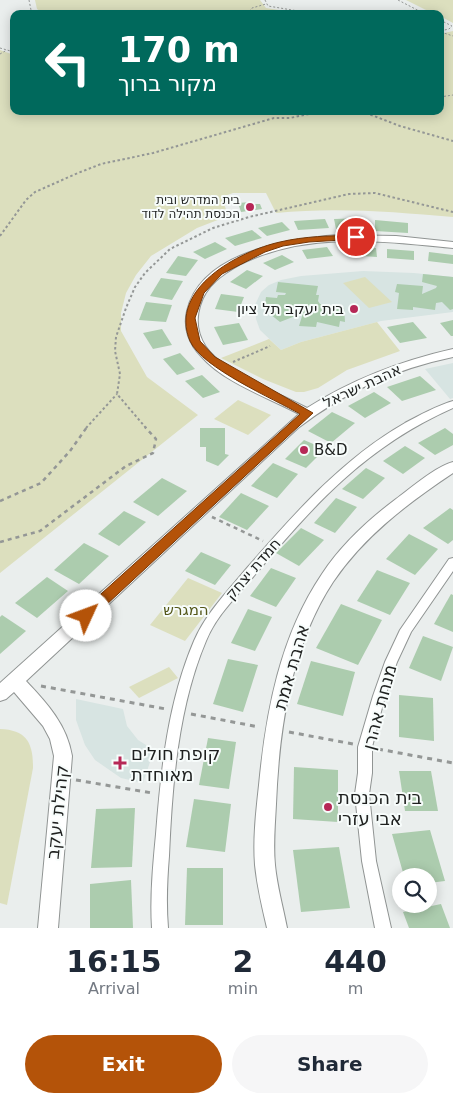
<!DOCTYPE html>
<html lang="en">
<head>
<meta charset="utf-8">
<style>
  :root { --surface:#fff; --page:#f6f6f7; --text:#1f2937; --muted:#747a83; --accent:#b45309 }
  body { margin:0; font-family:"DejaVu Sans","Noto Sans Hebrew",sans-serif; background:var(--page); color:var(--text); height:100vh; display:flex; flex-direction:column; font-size:19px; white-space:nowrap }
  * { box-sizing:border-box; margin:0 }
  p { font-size:16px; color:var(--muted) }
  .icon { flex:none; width:28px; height:28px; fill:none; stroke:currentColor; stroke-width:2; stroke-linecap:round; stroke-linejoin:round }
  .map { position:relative; height:928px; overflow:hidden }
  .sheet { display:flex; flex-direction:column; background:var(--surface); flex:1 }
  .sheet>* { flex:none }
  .top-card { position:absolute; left:10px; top:10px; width:434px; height:105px; border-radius:10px; box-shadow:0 2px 12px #0003; background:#00695c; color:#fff; overflow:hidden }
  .controls { position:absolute; left:392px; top:868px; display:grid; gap:10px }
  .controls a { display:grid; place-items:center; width:45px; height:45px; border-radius:50%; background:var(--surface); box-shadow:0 2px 12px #0003; font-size:25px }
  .pin { position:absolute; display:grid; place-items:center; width:42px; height:42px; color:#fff; margin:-21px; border:2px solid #fff; border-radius:50%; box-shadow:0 1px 5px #0007 }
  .me { position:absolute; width:55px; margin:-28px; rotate:47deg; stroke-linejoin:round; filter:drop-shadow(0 0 4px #0008) }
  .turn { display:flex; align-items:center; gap:18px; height:105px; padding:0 25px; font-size:22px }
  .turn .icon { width:65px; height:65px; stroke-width:2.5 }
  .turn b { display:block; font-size:35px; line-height:42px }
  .eta { display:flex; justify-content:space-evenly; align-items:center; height:85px; text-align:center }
  .eta b { font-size:30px; font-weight:800; line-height:35px }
  .primary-button { display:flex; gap:10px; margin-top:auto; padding:10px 25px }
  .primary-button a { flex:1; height:58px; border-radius:30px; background:var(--accent); color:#fff; font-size:20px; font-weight:800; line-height:58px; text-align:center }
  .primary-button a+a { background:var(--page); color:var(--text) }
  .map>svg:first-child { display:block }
  .built { fill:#d7e4e2 }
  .green { fill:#dcdfbe }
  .building { fill:#acccae }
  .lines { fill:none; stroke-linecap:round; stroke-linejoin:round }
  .pedestrian-casing { stroke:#909493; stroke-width:2 }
  .minor-casing { stroke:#909493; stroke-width:2 }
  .path-far3 { stroke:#949796; stroke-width:1; stroke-dasharray:2 2; stroke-linecap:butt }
  .path-far2 { stroke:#949796; stroke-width:2; stroke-dasharray:2.5 2.5; stroke-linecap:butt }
  .path-far1 { stroke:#949796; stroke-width:2.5; stroke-dasharray:4 4; stroke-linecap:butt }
  .path { stroke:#949796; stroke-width:3; stroke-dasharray:5 5; stroke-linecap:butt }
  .pedestrian { fill:#fff; fill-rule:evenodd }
  .minor { fill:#fff; fill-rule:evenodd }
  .route { fill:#b45309; stroke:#753606 }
  .poi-dot { fill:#b62756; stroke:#f7fcfb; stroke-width:2 }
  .labels { text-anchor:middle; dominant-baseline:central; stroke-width:4; stroke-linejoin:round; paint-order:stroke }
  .far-poi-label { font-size:12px; fill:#1e201f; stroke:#f7fcfb; text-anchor:end }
  .poi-label { font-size:15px; fill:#1e201f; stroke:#f7fcfb; text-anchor:end }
  .street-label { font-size:15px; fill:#1e201f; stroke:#f7fcfb }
  .park-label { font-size:15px; fill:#545719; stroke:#f7fcfb }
  .near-street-label { font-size:18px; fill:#1e201f; stroke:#f7fcfb }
  .near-poi-label { font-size:18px; fill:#1e201f; stroke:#f7fcfb; text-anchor:start }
</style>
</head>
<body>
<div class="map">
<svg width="453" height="928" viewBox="0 0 453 928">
  <rect width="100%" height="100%" fill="#eaeeed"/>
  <g class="built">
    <path d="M363,271L414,273L453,277V312L381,321L301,342L281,350L260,330L256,319L255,305L261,292L269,285L281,280L301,276Z"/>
    <path d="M453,363V398L450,399L425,369Z"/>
    <path d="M76,699L123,709L127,726L138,740L154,750L143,783L121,778L95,760L85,745L76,720Z"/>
  </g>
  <g class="green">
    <path d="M35,0H260L266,8L303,14H45L37,9Z"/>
    <path d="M406,0H453V23L440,16V14H434Z"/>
    <path d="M453,31V217C394,212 336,207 276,213L266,193H233L222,197L228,216L197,228L151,256L136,275L126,293L121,313V331L147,377L198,415L0,573V50L14,55V111H440V34Z"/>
    <path d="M365,277L392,302L369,308L343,283Z"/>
    <path d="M377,322L400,351L347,370L318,388L304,392H296L263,379L221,358L269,339L281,350L301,342Z"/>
    <path d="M238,400L271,415L248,435L214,419Z"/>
    <path d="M188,578L222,593L185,641L150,625Z"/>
    <path d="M169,667L178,678L139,698L129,687Z"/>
    <path d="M0,729C27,730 33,743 33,768L7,905L0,903Z"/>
  </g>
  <g class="building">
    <path d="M251,202L252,204H260L262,209L241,212L238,203Z"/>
    <path d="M365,218L368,228L336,229L334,219Z"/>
    <path d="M325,219L329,228L298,230L294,221Z"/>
    <path d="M375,220L408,223V233L375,231Z"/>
    <path d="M282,222L290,230L267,236L258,228Z"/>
    <path d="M252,230L262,238L235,246L225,238Z"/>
    <path d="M215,242L227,249L205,259L193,252Z"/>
    <path d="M327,247L333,256L307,259L302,250Z"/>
    <path d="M347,247L376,248L377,257L347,255Z"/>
    <path d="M387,249L414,251V260L387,258Z"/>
    <path d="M429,252L453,255V264L428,261Z"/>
    <path d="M282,255L294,262L275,270L263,263Z"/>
    <path d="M178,256L198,260L186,276L166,273Z"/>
    <path d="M247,270L263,276L246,289L230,282Z"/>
    <path d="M423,274L453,277V309L450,310L442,302L436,303L435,310L413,307V310L397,309L399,293L395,292L397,284L423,286L422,294L436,288L437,286L422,282Z"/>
    <path d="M161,278L183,281L172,300L150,296Z"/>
    <path d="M278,282L318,286L316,295H319L318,301L320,304L344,307L345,322L340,321L339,327L317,322L316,327L299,326L303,313L280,322L270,314L272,305L265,304L266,297L277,298L278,295H285L286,293L276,292Z"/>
    <path d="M221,294L244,297L238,312L215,309Z"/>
    <path d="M146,302L172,305L166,322L139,320Z"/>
    <path d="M453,320V336H451L440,323Z"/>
    <path d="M413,322L427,338L400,343L387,327Z"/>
    <path d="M239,323L248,340L223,345L214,327Z"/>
    <path d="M162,329L172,345L153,349L143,333Z"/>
    <path d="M180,353L195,369L177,375L163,359Z"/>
    <path d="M202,375L220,392L203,398L185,381Z"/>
    <path d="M420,376L436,390L402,401L387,387Z"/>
    <path d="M374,392L391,403L365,418L348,406Z"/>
    <path d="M332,412L355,423L331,443L308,431Z"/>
    <path d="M200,428H225V454L229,455L218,466L206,461V447H200Z"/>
    <path d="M445,428L453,434V445L435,455L418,443Z"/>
    <path d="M304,440L325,449L306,468L285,459Z"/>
    <path d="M405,446L425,458L403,474L383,461Z"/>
    <path d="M273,463L298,474L277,498L251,486Z"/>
    <path d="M366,468L385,478L363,499L342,489Z"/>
    <path d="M162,478L187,491L158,516L133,502Z"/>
    <path d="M241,493L269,506L247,530L219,517Z"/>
    <path d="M336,498L357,507L335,533L314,523Z"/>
    <path d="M450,508L453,510V540L448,544L423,528Z"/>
    <path d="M124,511L146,522L119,546L98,534Z"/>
    <path d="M301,528L324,540L299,566L276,553Z"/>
    <path d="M409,534L438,549L415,575L386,559Z"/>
    <path d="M84,543L109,556L79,584L54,570Z"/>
    <path d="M201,552L231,565L215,585L185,571Z"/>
    <path d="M271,568L296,578L276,607L250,596Z"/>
    <path d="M377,570L410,583L390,615L357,601Z"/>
    <path d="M47,577L68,591L37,618L15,603Z"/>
    <path d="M451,594L453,595V632L434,624Z"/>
    <path d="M341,604L382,620L358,665L316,648Z"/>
    <path d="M248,609L272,617L255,651L231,643Z"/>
    <path d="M2,615L26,631L0,654V617Z"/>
    <path d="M423,636L453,647L441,681L409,668Z"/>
    <path d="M228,659L258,665L243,712L213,704Z"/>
    <path d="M311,661L355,672L343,716L297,704Z"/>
    <path d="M399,695L433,698L434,741L399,737Z"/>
    <path d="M208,738L236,742L229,789L199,785Z"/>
    <path d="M294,767L338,770V822L293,819Z"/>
    <path d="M399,771H431L438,811H405Z"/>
    <path d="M194,799L231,804L225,852L186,847Z"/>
    <path d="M135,808L132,867L91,868L96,809Z"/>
    <path d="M430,830L445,881L429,883V876H404L392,834Z"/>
    <path d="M339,847L350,908L301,912L293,850Z"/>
    <path d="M187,868H223V925H185Z"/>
    <path d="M131,880L133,928H90V884Z"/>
    <path d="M441,904L450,928H409L403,912Z"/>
  </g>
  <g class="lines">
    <g class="pedestrian-casing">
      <g id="pedestrian">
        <path d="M453,401V408C365,447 314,505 253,577C236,597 216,616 206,641C178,707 172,785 169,856C167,880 166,904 168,928H152C150,897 153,865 156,834C161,769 168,702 194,641C206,613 228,591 247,568C294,514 342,459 405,423C420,415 436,406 453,401Z"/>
        <path d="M453,558V571L411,632L397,662L385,696L372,747V773L369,794L376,861L391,928H375L362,861L355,794L358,773V747L373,696L385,662L400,630L449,559Z"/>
      </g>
    </g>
    <g class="minor-casing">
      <g id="minor">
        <path d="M338,235L396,236L453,242V248C382,241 307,231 241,264C223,274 206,285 200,306C194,325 200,344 215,357C241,380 277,392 307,408C353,379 400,361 453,349V357C395,369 345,392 298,428L26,681C47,703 67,725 72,756L58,928H38L54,756L50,739L43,726L14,692L6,699L0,701V683L299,414C269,398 223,382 201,356C189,344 183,328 187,311C201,252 287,239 338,235Z"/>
        <path d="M453,462V473C408,503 363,537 333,582C291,646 279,729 276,804C275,824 273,845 275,865C277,886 283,907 287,928H267C262,907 257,886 255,865C253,839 256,812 259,785C266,712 280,636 322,574C341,545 368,520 396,499C411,488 435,467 453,462Z"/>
      </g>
    </g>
    <g class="path-far3">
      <path d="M29,0L31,10L37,14"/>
      <path d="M265,0L268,6L316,14"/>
      <path d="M398,0L425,14"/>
      <path d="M246,14L252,8L266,4"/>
      <path d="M440,20L452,26L449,29L440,31"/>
      <path d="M441,32L453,36"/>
      <path d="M0,48L14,52"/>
      <path d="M0,54L7,50"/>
      <path d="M440,97L453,95"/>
      <path d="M361,111L363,112"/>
      <path d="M319,112L323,111"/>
    </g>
    <g class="path-far2">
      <path d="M361,111L400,126L453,141"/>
      <path d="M0,236L26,200L35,192L78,173L101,164L153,153L274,118H290L323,111"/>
      <path d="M233,362L270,346"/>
      <path d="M86,428L117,394"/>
      <path d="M146,428L117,394L120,374L115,351L116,337L126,308L135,287L145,273L170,249L213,228L249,217L349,194L375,193L453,212"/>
    </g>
    <g class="path-far1">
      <path d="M0,501L41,483L70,451L87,427"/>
      <path d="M212,517L263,541"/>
      <path d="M0,542L40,531L126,466L153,453L156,439L145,427"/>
    </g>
    <g class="path">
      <path d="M41,686L166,709"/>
      <path d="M191,714L259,727"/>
      <path d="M289,732L353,744"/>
      <path d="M378,749L453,763"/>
      <path d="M76,780L152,793"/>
    </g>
    <use href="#pedestrian" class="pedestrian"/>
    <use href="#minor" class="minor"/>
  </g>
  <path class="route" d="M356,235L359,236V239L309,242L283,246L265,252L222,274L204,293L195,318L200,341L215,357L313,413L91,619L86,621L81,619L79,616L81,612L300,414C274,399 202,368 190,341C168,289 239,251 280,242C305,236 330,236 356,235Z"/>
  <g class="poi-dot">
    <circle cx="250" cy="207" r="5"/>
    <circle cx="354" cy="309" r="5"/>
    <circle cx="304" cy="450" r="5"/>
    <path d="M117.5 755.5h5v5h5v5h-5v5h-5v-5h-5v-5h5z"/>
    <circle cx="328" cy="807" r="5"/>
  </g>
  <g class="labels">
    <g class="far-poi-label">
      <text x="240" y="200">בית המדרש ובית<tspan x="240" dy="14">הכנסת תהילה לדוד</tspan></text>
    </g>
    <g class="poi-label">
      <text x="344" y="309">בית יעקב תל ציון</text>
      <text x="314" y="450" text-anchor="start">B&amp;D</text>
    </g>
    <g class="street-label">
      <text transform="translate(362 386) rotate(-25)">אהבת ישראל</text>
      <text transform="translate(253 569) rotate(-49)">חמדת יצחק</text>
    </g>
    <g class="park-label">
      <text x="186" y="610">המגרש</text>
    </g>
    <g class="near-street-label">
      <text transform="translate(291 667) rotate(-74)">אהבת אמת</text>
      <text transform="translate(379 707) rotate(-75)">מנחת אהרן</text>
      <text transform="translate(57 812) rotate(-84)">קהילת יעקב</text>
    </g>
    <g class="near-poi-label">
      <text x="131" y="753">קופת חולים<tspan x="131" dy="21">מאוחדת</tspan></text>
      <text x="338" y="797">בית הכנסת<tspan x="338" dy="21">אבי עזרי</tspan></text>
    </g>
  </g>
</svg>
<div class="controls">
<a><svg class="icon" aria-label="search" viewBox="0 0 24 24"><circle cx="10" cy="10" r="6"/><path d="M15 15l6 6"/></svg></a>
</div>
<div class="pin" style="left:356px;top:237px;background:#d93025"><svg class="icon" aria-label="arrive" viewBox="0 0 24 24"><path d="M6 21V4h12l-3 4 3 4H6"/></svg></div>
<svg class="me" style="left:86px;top:616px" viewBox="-20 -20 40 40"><circle r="19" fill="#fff"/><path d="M0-13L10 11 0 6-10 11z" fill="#b45309"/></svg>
<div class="top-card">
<div class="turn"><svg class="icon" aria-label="left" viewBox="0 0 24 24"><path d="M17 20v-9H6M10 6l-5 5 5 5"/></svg><div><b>170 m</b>מקור ברוך</div></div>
</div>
</div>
<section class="sheet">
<div class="eta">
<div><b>16:15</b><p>Arrival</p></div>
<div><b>2</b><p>min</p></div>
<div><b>440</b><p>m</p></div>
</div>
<div class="primary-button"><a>Exit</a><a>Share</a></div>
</section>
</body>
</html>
